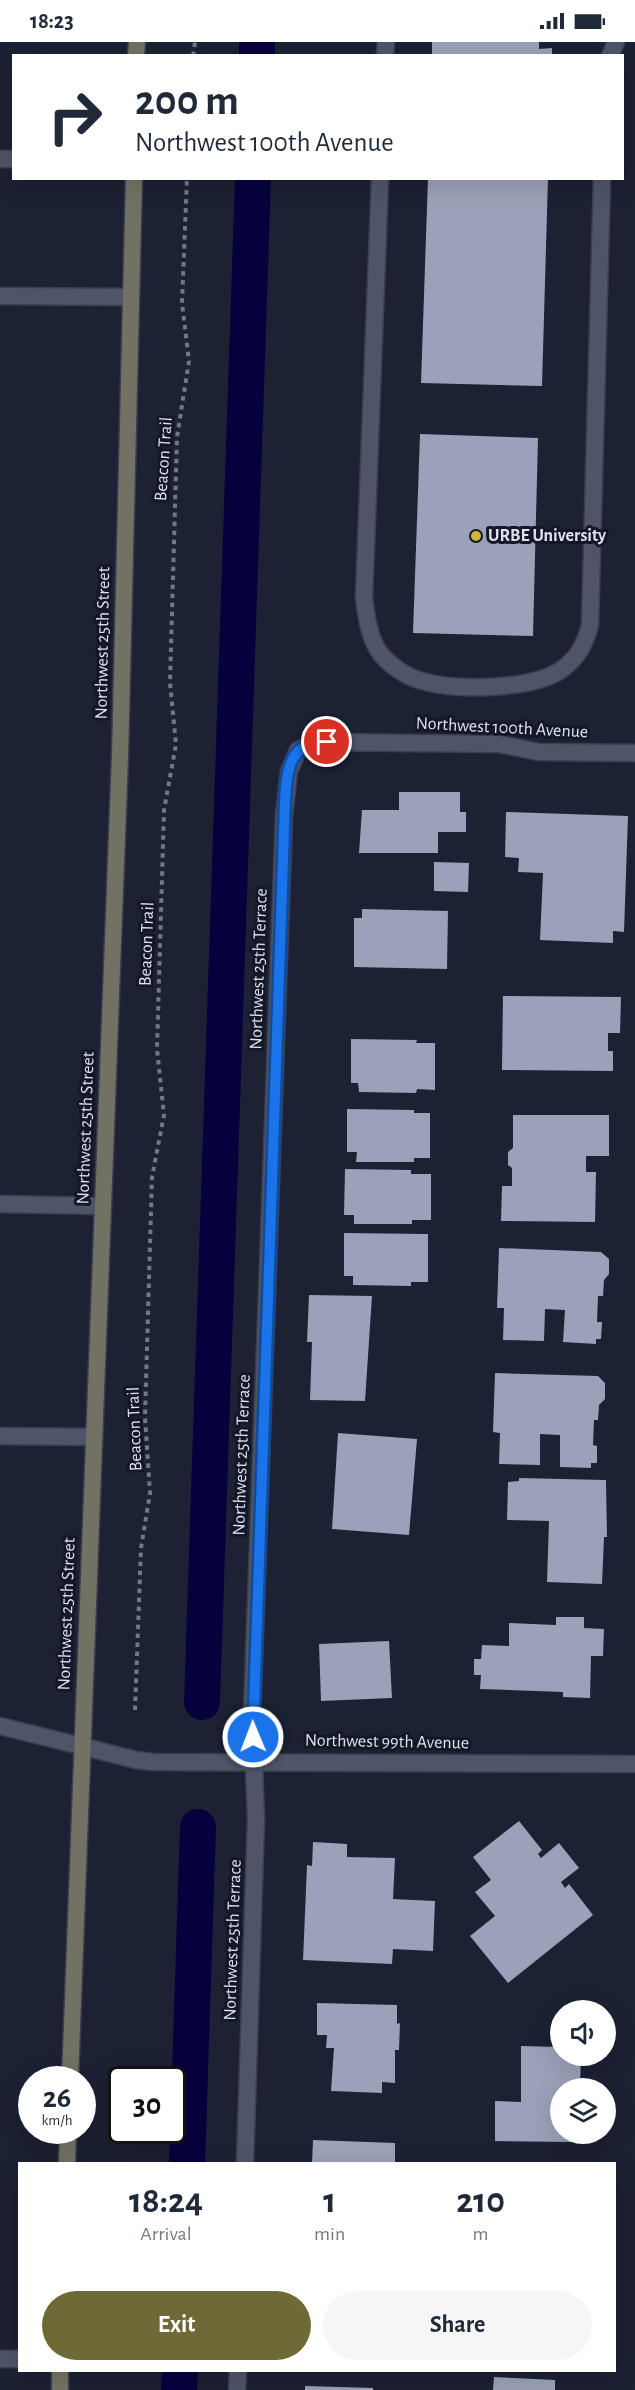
<!DOCTYPE html>
<html lang="en">
<head>
<meta charset="utf-8">
<style>
  :root { --surface:#fff; --page:#f6f6f7; --text:#1f2937; --muted:#747a83; --accent:#6f6937 }
  body { margin:0; font-family:"Alegreya Sans",sans-serif; background:var(--page); color:var(--text); height:100vh; display:flex; flex-direction:column; font-size:22px; white-space:nowrap }
  * { box-sizing:border-box; margin:0 }
  p { font-size:20px; color:var(--muted) }
  .icon { flex:none; width:33px; height:33px; fill:none; stroke:currentColor; stroke-width:2; stroke-linecap:round; stroke-linejoin:round }
  .map { position:relative; flex:1; overflow:hidden }
  .details { position:absolute; left:18px; top:2120px; width:598px; height:210px; display:flex; flex-direction:column; background:var(--surface); border-radius:0px; box-shadow:0 6px 24px #0002 }
  .details>* { flex:none }
  .guide { position:absolute; left:12px; top:12px; width:612px; height:126px; border-radius:0px; box-shadow:0 6px 24px #0002; background:#fff; color:var(--text); overflow:hidden }
  .fabs { position:absolute; left:550px; top:1958px; display:grid; gap:12px }
  .fabs a { display:grid; place-items:center; width:66px; height:66px; border-radius:50%; background:var(--surface); box-shadow:0 6px 24px #0002; font-size:30px }
  .speed { position:absolute; left:18px; top:2024px; display:flex; gap:12px; font-size:30px; font-weight:700; text-align:center }
  .speed>* { display:grid; place-content:center; width:78px; height:78px; border-radius:50%; background:var(--surface); box-shadow:0 6px 24px #0002; line-height:1 }
  .speed small { font-size:15px; font-weight:400 }
  .speed .limit { border:3px solid #111; border-radius:9px; background:#fff; color:#111 }
  .pin { position:absolute; display:grid; place-items:center; width:51px; height:51px; color:#fff; margin:-26px; border:3px solid #fff; border-radius:50%; box-shadow:0 2px 6px #0007 }
  .me { position:absolute; width:66px; margin:-33px; rotate:359deg; stroke-linejoin:round; filter:drop-shadow(0 0 4px #0008) }
  .turn { display:flex; align-items:center; gap:21px; height:126px; padding:0 24px; font-size:27px }
  .turn .icon { width:78px; height:78px; stroke-width:2.5 }
  .turn b { display:block; font-size:42px; line-height:51px }
  .eta { display:flex; justify-content:space-evenly; align-items:center; height:102px; text-align:center }
  .eta b { font-size:36px; font-weight:600; line-height:42px }
  .action { display:flex; gap:12px; margin-top:auto; padding:12px 24px }
  .action a { flex:1; height:69px; border-radius:36px; background:var(--accent); color:#fff; font-size:24px; font-weight:600; line-height:69px; text-align:center }
  .action a+a { background:var(--page); color:var(--text) }
  .status { display:flex; justify-content:space-between; align-items:center; height:42px; padding:0 30px; background:var(--surface); direction:ltr }
  .status svg { height:16px; fill:currentColor }
  .map>svg:first-child { display:block }
  .lines { fill:none; stroke-linecap:round; stroke-linejoin:round }
  .canal { stroke:#06013d; stroke-width:36 }
  .building { fill:#9aa1b8 }
  .service-casing { stroke:#3b3e4d; stroke-width:19 }
  .minor-casing { stroke:#3b3e4d; stroke-width:19 }
  .tertiary-casing { stroke:#3b3e4d; stroke-width:19 }
  .secondary-casing { stroke:#3b3e4d; stroke-width:19 }
  .path { stroke:#737887; stroke-width:4; stroke-dasharray:4.5 4.5; stroke-linecap:butt }
  .service { stroke:#4e5569; stroke-width:16 }
  .minor { stroke:#4e5569; stroke-width:16 }
  .tertiary { stroke:#4e5569; stroke-width:16 }
  .secondary { stroke:#727264; stroke-width:16 }
  .route-casing { stroke:#114b97; stroke-width:15 }
  .route { stroke:#1a73e8; stroke-width:10 }
  .poi-dot { fill:#d0b736; stroke:#131828; stroke-width:2 }
  .labels { text-anchor:middle; dominant-baseline:central; stroke-width:6; stroke-linejoin:round; paint-order:stroke }
  .street-label { font-size:18px; fill:#dee2ee; stroke:#131828 }
  .poi-label { font-size:18px; font-weight:bold; fill:#dee2ee; stroke:#131828; text-anchor:start }
</style>
</head>
<body>
<div class="status"><b>18:23</b><svg viewBox="0 0 49 12"><path d="M0 12V9h3v3zM5 12V6h3v6zM10 12V3h3v9zM15 12V0h3v12zM26 1h20v11H26zM47 4h2v5h-2z"/></svg></div>
<div class="map">
<svg width="635" height="2348" viewBox="0 0 635 2348">
  <rect width="100%" height="100%" fill="#1c2133"/>
  <g class="lines">
    <g class="canal">
      <path d="M257,14V0"/>
      <path d="M202,1660L253,136"/>
      <path d="M187,2121L198,1785"/>
      <path d="M179,2348L180,2328"/>
    </g>
  </g>
  <g class="building">
    <path d="M432,0H539V7L552,6V14H432Z"/>
    <path d="M428,136H548L542,344L421,341Z"/>
    <path d="M420,392L538,396L533,594L413,591Z"/>
    <path d="M399,750H460V770H466V790H438V811H359L362,768H399Z"/>
    <path d="M506,770L628,774L624,890L613,889V901L540,898L543,831L518,830L519,816L505,815Z"/>
    <path d="M434,820L469,821L468,850L434,849Z"/>
    <path d="M362,867L448,869L447,927L354,925V876H362Z"/>
    <path d="M503,954L621,955L620,991H608V1009H613V1029L502,1028Z"/>
    <path d="M351,997L417,998L416,1001H435V1048L417,1047L416,1051L359,1050L358,1041H351Z"/>
    <path d="M347,1067L414,1068V1071H430V1116H414V1120H356L357,1110H347Z"/>
    <path d="M513,1073H609V1114H586V1130H596L595,1180L501,1179L502,1144H512V1126L508,1123V1110L513,1106Z"/>
    <path d="M345,1127L411,1128V1132H431V1178H412V1182H354V1173H344Z"/>
    <path d="M344,1191L428,1192V1240H411V1244L353,1243V1234H344Z"/>
    <path d="M499,1206L601,1210L609,1217V1232L604,1238L603,1254H598L597,1280H602L601,1297H596V1302L563,1300L565,1268L545,1267L544,1299L503,1298L504,1266H497Z"/>
    <path d="M309,1253L372,1254L365,1359L310,1358L312,1300H307Z"/>
    <path d="M495,1331L598,1334L605,1341V1357L599,1363L598,1378H594L593,1403L597,1404V1421H591V1426L560,1425V1393L540,1392V1423L499,1422L500,1391L493,1390Z"/>
    <path d="M338,1391L417,1397L409,1493L332,1487Z"/>
    <path d="M519,1436L606,1438L607,1495H604L602,1542L547,1540L549,1479L507,1478L508,1440L519,1439Z"/>
    <path d="M556,1575H584V1586L604,1587L603,1614H591L590,1656L563,1655V1650L480,1647L481,1633H474V1617H481L482,1603L509,1604V1581L556,1583Z"/>
    <path d="M389,1599L392,1656L321,1659L319,1602Z"/>
    <path d="M519,1779L542,1808L538,1812L541,1816L559,1801L579,1826L561,1840L565,1846L569,1842L593,1873L508,1941L470,1894L495,1874L475,1850L491,1838L473,1815Z"/>
    <path d="M313,1800L347,1802V1815L395,1816L393,1857L435,1859L433,1909L393,1907L392,1922L303,1918L307,1823L312,1824Z"/>
    <path d="M317,1961L397,1963V1982L400,1981L399,2008H395V2041L382,2040V2051L331,2049L334,2006H326L327,1993H317Z"/>
    <path d="M521,2004L561,2005V2013H581L580,2046H561V2091H571V2100L495,2099V2059L521,2060Z"/>
    <path d="M313,2098L395,2101V2121H312Z"/>
    <path d="M494,2335L555,2338V2348H493Z"/>
    <path d="M305,2344L373,2346V2348H305Z"/>
  </g>
  <g class="lines">
    <g class="service-casing">
      <g id="service">
        <path d="M385,14L386,0"/>
        <path d="M610,14L616,0"/>
        <path d="M0,117H14"/>
        <path d="M380,136L364,555C366,573 369,596 380,611C390,624 407,635 422,639C456,649 531,648 561,628C578,616 585,602 590,583L602,136"/>
        <path d="M0,254L130,255"/>
        <path d="M0,1162L102,1164"/>
        <path d="M0,1394L93,1395"/>
        <path d="M0,2317H20"/>
      </g>
    </g>
    <g class="minor-casing">
      <g id="minor">
        <path d="M81,1704L136,1718L153,1720L635,1722"/>
        <path d="M245,2121L256,1777L252,1672L284,774L289,729L298,708L317,700L499,702L539,710L635,711"/>
        <path d="M237,2348L238,2328"/>
      </g>
    </g>
    <g class="tertiary-casing">
      <path id="tertiary" d="M0,1684L81,1704"/>
    </g>
    <g class="secondary-casing">
      <g id="secondary">
        <path d="M136,14L137,0"/>
        <path d="M70,2037L120,714L134,136"/>
        <path d="M67,2121L68,2088"/>
        <path d="M60,2348V2328"/>
      </g>
    </g>
    <g class="path">
      <path d="M193,14L195,0"/>
      <path d="M135,1668L141,1506L150,1451L145,1375L152,1135L164,1073L157,1007L164,768L176,702L170,641L177,395L189,319L182,261L187,136"/>
    </g>
    <use href="#service" class="service"/>
    <use href="#minor" class="minor"/>
    <use href="#tertiary" class="tertiary"/>
    <use href="#secondary" class="secondary"/>
  </g>
  <g class="lines">
    <g class="route-casing">
      <path id="route" d="M253,1695L285,759C287,727 289,700 327,700"/>
    </g>
    <use href="#route" class="route"/>
  </g>
  <circle class="poi-dot" cx="476" cy="494" r="6"/>
  <g class="labels">
    <g class="street-label">
      <text transform="translate(164 417) rotate(-86)">Beacon Trail</text>
      <text transform="translate(103 601) rotate(-89)">Northwest 25th Street</text>
      <text transform="translate(502 686) rotate(3)">Northwest 100th Avenue</text>
      <text transform="translate(147 902) rotate(-88)">Beacon Trail</text>
      <text transform="translate(259 927) rotate(-88)">Northwest 25th Terrace</text>
      <text transform="translate(86 1086) rotate(-88)">Northwest 25th Street</text>
      <text transform="translate(135 1387) rotate(-92)">Beacon Trail</text>
      <text transform="translate(242 1413) rotate(-88)">Northwest 25th Terrace</text>
      <text transform="translate(67 1572) rotate(-88)">Northwest 25th Street</text>
      <text transform="translate(387 1700) rotate(1)">Northwest 99th Avenue</text>
      <text transform="translate(233 1898) rotate(-88)">Northwest 25th Terrace</text>
    </g>
    <g class="poi-label">
      <text x="488" y="494">URBE University</text>
    </g>
  </g>
</svg>
<div class="fabs">
<a><svg class="icon" aria-label="sound" viewBox="0 0 24 24"><path d="M4 9h4l5-4v14l-5-4H4zM17 9q2 3 0 6"/></svg></a>
<a><svg class="icon" aria-label="layers" viewBox="0 0 24 24"><path d="M12 4l9 5-9 5-9-5zM3 14l9 5 9-5"/></svg></a>
</div>
<div class="speed"><div>26<small>km/h</small></div><div class="limit">30</div></div>
<div class="pin" style="left:327px;top:700px;background:#d93025"><svg class="icon" aria-label="arrive" viewBox="0 0 24 24"><path d="M6 21V4h12l-3 4 3 4H6"/></svg></div>
<svg class="me" style="left:253px;top:1695px" viewBox="-20 -20 40 40"><circle r="17" fill="#1a73e8" stroke="#fff" stroke-width="3"/><path d="M0-11L8 9 0 5-8 9z" fill="#fff"/></svg>
<div class="guide">
<div class="turn"><svg class="icon" aria-label="right" viewBox="0 0 24 24"><path d="M7 20v-9h11M14 6l5 5-5 5"/></svg><div><b>200 m</b>Northwest 100th Avenue</div></div>
</div>
<section class="details">
<div class="eta">
<div><b>18:24</b><p>Arrival</p></div>
<div><b>1</b><p>min</p></div>
<div><b>210</b><p>m</p></div>
</div>
<div class="action"><a>Exit</a><a>Share</a></div>
</section>
</div>
</body>
</html>
